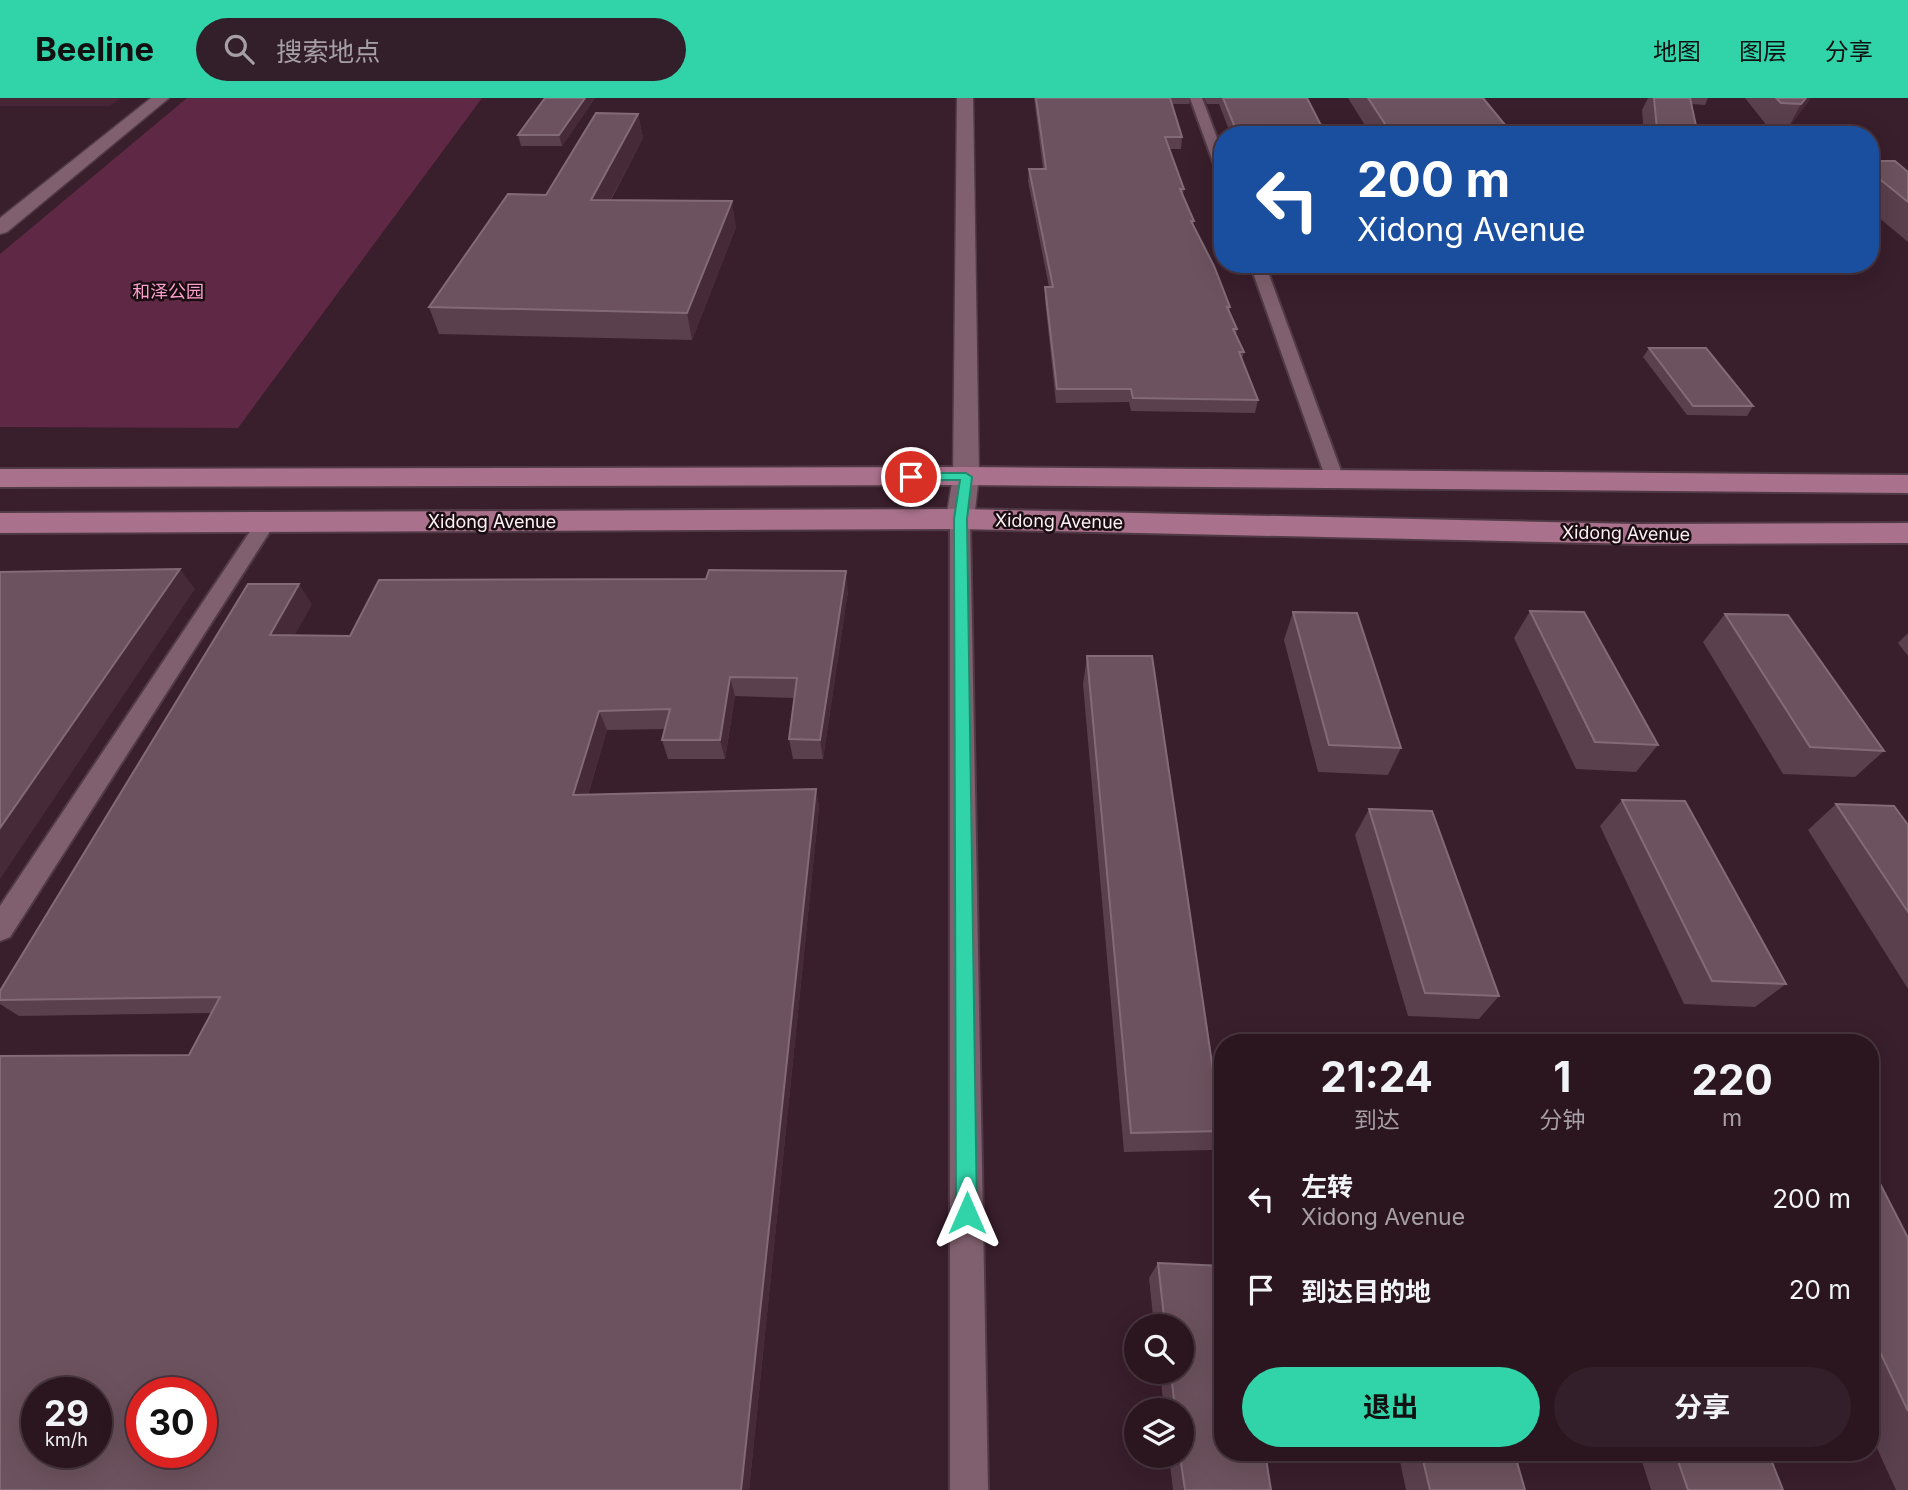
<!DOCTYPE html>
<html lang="zh">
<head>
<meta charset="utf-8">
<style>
  :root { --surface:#2b1620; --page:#331f29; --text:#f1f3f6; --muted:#a69fa5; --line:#47353e; --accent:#31d4a9 }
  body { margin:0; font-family:Inter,"Noto Sans SC",sans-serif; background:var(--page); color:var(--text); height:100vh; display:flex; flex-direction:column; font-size:26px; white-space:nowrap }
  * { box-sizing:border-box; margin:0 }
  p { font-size:23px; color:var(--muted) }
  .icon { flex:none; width:38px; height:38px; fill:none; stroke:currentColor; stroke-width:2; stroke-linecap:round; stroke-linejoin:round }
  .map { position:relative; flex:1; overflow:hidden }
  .sheet { position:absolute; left:1214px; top:936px; width:665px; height:427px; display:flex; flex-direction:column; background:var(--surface); border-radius:28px; box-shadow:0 7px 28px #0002,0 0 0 2px var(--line) }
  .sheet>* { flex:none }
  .guide { position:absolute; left:1214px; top:28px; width:665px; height:147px; border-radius:28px; box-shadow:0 7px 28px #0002,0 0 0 2px var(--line); background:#1a4fa0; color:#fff; overflow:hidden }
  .buttons { position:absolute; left:1124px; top:1216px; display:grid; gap:14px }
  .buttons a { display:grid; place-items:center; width:70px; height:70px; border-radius:50%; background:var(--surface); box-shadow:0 7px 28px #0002,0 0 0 2px var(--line); font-size:35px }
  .speed { position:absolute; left:21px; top:1279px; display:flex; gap:14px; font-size:35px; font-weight:700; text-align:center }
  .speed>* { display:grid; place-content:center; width:91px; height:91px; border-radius:50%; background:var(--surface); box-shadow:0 7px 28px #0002,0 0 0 2px var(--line); line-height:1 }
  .speed small { font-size:18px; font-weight:400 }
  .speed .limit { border:10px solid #d22; background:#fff; color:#111 }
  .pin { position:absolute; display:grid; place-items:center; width:60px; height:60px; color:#fff; margin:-30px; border:4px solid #fff; border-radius:50%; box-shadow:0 2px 7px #0007 }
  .me { position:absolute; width:77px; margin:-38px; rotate:0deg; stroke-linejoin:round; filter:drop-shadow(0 0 5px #0008) }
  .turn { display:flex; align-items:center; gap:24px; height:147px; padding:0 28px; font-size:32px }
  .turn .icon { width:91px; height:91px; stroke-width:2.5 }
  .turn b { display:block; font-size:49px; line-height:60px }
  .eta { display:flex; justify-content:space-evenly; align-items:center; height:119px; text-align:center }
  .eta b { font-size:42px; font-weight:700; line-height:49px }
  .primary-button { display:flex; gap:14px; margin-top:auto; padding:14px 28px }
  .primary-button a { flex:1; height:80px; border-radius:42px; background:var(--accent); color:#111; font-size:28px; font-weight:700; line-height:80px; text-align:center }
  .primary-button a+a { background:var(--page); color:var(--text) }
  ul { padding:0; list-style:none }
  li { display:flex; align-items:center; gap:21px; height:91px; padding:0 28px }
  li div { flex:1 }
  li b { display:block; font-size:26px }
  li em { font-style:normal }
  header { display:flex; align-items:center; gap:42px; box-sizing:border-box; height:98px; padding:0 35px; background:var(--accent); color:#111 }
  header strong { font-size:33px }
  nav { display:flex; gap:38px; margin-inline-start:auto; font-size:24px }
  .search { width:490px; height:63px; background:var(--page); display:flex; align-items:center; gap:18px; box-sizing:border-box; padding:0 24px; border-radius:38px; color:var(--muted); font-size:26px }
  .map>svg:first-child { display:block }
  .built { fill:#472536 }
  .green { fill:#5f2845 }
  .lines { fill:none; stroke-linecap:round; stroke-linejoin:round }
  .street-casing { stroke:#503a46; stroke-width:4 }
  .secondary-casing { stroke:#503a46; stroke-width:3 }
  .primary-casing { stroke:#503a46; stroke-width:4 }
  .street { fill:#80606e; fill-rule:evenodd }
  .secondary { fill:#80606e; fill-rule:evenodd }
  .primary { fill:#a9718b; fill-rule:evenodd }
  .wall { fill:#5a3f4c }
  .shaded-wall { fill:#462a37 }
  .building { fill:#6c525e; stroke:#826b76; stroke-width:2; fill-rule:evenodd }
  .route { fill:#31d4a9; stroke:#208a6e; stroke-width:2 }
  .labels { text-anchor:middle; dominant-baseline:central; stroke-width:5; stroke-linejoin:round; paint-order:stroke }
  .far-park-label { font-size:18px; fill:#fb9fcb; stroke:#190d12 }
  .far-street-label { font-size:18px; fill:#fdf1f6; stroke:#190d12 }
</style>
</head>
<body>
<header>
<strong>Beeline</strong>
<div class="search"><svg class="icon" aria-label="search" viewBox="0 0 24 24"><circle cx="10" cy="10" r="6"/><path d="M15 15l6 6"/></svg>搜索地点</div>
<nav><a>地图</a><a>图层</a><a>分享</a></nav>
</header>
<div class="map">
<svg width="1908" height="1392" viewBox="0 0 1908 1392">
  <rect width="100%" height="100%" fill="#391e2b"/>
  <path class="built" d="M0,0H121L110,8H0Z"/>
  <path class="green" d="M187,0H482L238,330L0,329V156Z"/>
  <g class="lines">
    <g class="street-casing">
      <g id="street">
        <path d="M1190,0H1202L1223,56V76L1216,72Z"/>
        <path d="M1250,166H1265L1344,381L1342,385L1335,387L1326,381Z"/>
        <path d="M960,415L970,421L988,1392H950V421Z"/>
        <path d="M266,418L276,424L10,839L0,843V808L259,420Z"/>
      </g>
    </g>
    <g class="secondary-casing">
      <g id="secondary">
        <path d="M151,0H169L7,134L0,136V120Z"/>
        <path d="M957,0H973L979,378L974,421L970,427L960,430L950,427L946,421L953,378Z"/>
      </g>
    </g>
    <g class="primary-casing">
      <g id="primary">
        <path d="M966,369L1908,377V395L966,387L0,389V371Z"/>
        <path d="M960,411L1638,426L1908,425V445L1638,446L960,431L0,435V415Z"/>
      </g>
    </g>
    <use href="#street" class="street"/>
    <use href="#secondary" class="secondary"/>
    <use href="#primary" class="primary"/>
  </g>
  <g class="wall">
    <path d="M545,0H595L562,48H521L518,37Z"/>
    <path d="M1034,0H1190L1189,6H1172L1182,39L1181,51H1170L1184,91L1183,96L1194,123L1193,128L1230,209L1229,214L1237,231L1236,237L1244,254L1242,261L1258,302L1255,315L1131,313L1129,304L1056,305L1045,202V189H1049L1028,83L1029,71H1043Z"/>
    <path d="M1204,0H1307L1326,37H1231L1219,6H1207Z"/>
    <path d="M1348,0H1483L1506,28L1503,37H1371Z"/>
    <path d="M1648,0H1708L1705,7L1691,6L1698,37H1644L1642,12Z"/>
    <path d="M1745,0H1811L1788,30L1768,29Z"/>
    <path d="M638,16L643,40L611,102L736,129L692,242L439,236L429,209L546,97Z"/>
    <path d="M1871,63L1908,74V144L1871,113Z"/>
    <path d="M1649,250L1753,308L1747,318L1687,317L1643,259Z"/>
    <path d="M848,493L823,661H793L789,641L794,600L735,598L725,661H668L662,642L665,631L607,632L588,697L816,691L819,709L749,1392H0L189,957L211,915L19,918L0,906V893L312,506L294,537L350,538Z"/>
    <path d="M1530,513L1658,647L1636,674L1576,671L1514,540Z"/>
    <path d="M1293,514L1401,650L1388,677L1318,674L1284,542Z"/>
    <path d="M1725,516L1884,653L1855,679L1783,676L1703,544Z"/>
    <path d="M1908,535V558L1898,545Z"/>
    <path d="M1087,558L1222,1033L1212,1052L1124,1054L1083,586Z"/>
    <path d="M1622,702L1786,886L1755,909L1684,906L1600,728Z"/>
    <path d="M1836,706L1908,727V891L1808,732Z"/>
    <path d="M1369,711L1499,898L1479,921L1408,918L1355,737Z"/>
    <path d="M1871,1068L1908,1140V1392H1896L1871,1337Z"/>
    <path d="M1158,1165L1271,1392H1173L1169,1358H1181V1312H1164L1160,1274H1181V1228H1154L1149,1180Z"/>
    <path d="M1398,1354H1514L1525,1392H1406Z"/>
    <path d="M1639,1354H1768L1783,1392H1651Z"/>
  </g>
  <g class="shaded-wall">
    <path d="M585,0H595L562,48L559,37Z"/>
    <path d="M1806,0H1811L1788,30L1801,6Z"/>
    <path d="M638,16L643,40L597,127L591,102Z"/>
    <path d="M732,103L736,129L692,242L687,215Z"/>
    <path d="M180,471L195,491L0,781V730Z"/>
    <path d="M846,473L848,493L823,661L820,642Z"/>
    <path d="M299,486L312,506L284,557L270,537Z"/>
    <path d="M730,579L735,598L725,661L720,642Z"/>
    <path d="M599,613L607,632L582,716L573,697Z"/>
    <path d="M816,691L819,709L749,1392H741Z"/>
  </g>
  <g class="building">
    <path d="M545,0H585L559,37H518Z"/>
    <path d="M1036,0H1170L1182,39H1165L1184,91H1180L1194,123H1191L1214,168L1230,209H1227L1237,231H1233L1244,254H1239L1258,302L1133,300L1131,291H1057L1045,189H1053L1029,71H1046Z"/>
    <path d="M1223,0H1307L1326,37H1250L1234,27Z"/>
    <path d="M1368,0H1483L1506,28H1419L1424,35H1391Z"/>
    <path d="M1654,0H1690L1698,37L1657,31Z"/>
    <path d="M1776,0H1806L1801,6L1781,5Z"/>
    <path d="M596,15L638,16L591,102L732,103L687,215L429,209L508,96L546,97Z"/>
    <path d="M1871,63H1895L1908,74V104L1871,74Z"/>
    <path d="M1649,250H1706L1753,308H1693Z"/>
    <path d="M180,471L0,730V474Z"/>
    <path d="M709,472L846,473L820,642L789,641L797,580L730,579L720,642H662L670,611L599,613L573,697L816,691L741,1392H0V958L189,957L220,899L0,902V893L248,486H299L270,537L350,538L379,482L706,481ZM37,1295H96V1354H37ZM142,1295H201V1354H142Z"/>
    <path d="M1530,513L1584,514L1658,647L1595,644Z"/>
    <path d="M1293,514L1357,515L1401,650L1329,647Z"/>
    <path d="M1725,516L1788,517L1884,653L1810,649Z"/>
    <path d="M1087,558H1152L1222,1033L1131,1035Z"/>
    <path d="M1622,702L1685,703L1786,886L1712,883Z"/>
    <path d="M1836,706L1894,708L1908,727V814Z"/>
    <path d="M1369,711L1432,713L1499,898L1425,895Z"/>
    <path d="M1871,1068L1908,1140V1313L1871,1235Z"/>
    <path d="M1158,1165L1223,1168V1354H1265L1271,1392H1185L1180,1358L1181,1312H1175L1171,1274H1181V1228H1165Z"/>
    <path d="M1421,1354H1514L1525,1392H1430Z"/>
    <path d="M1675,1354H1768L1783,1392H1688Z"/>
  </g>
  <path class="route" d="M966,375L972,379L967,421L977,1115L974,1122L967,1125L959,1122L956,1115L954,421L960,382H911L905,379L911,375Z"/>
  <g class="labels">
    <g class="far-park-label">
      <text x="168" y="193">和泽公园</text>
    </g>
    <g class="far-street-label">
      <text x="492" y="423">Xidong Avenue</text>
      <text transform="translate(1059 423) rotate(1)">Xidong Avenue</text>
      <text transform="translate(1626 435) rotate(1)">Xidong Avenue</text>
    </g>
  </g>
</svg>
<div class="buttons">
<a><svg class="icon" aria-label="search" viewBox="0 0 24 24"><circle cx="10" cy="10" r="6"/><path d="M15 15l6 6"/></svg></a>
<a><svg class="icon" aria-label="layers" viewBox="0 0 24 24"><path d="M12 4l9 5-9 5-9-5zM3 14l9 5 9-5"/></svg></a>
</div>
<div class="speed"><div>29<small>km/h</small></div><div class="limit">30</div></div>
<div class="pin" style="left:911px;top:379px;background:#d93025"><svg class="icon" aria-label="arrive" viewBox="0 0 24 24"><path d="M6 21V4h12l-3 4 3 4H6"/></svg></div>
<svg class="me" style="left:967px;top:1115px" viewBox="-20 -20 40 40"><path d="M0-17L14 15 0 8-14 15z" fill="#31d4a9" stroke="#fff" stroke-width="4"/></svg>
<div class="guide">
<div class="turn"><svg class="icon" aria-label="left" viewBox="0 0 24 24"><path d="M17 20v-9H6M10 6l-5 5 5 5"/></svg><div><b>200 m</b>Xidong Avenue</div></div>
</div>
<section class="sheet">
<div class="eta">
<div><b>21:24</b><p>到达</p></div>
<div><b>1</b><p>分钟</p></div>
<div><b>220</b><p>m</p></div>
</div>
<ul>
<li><svg class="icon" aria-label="left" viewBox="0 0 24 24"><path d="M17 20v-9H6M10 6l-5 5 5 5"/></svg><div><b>左转</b><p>Xidong Avenue</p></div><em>200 m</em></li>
<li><svg class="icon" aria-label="arrive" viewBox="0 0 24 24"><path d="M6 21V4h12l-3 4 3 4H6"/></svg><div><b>到达目的地</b></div><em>20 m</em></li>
</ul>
<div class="primary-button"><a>退出</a><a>分享</a></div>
</section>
</div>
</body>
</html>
